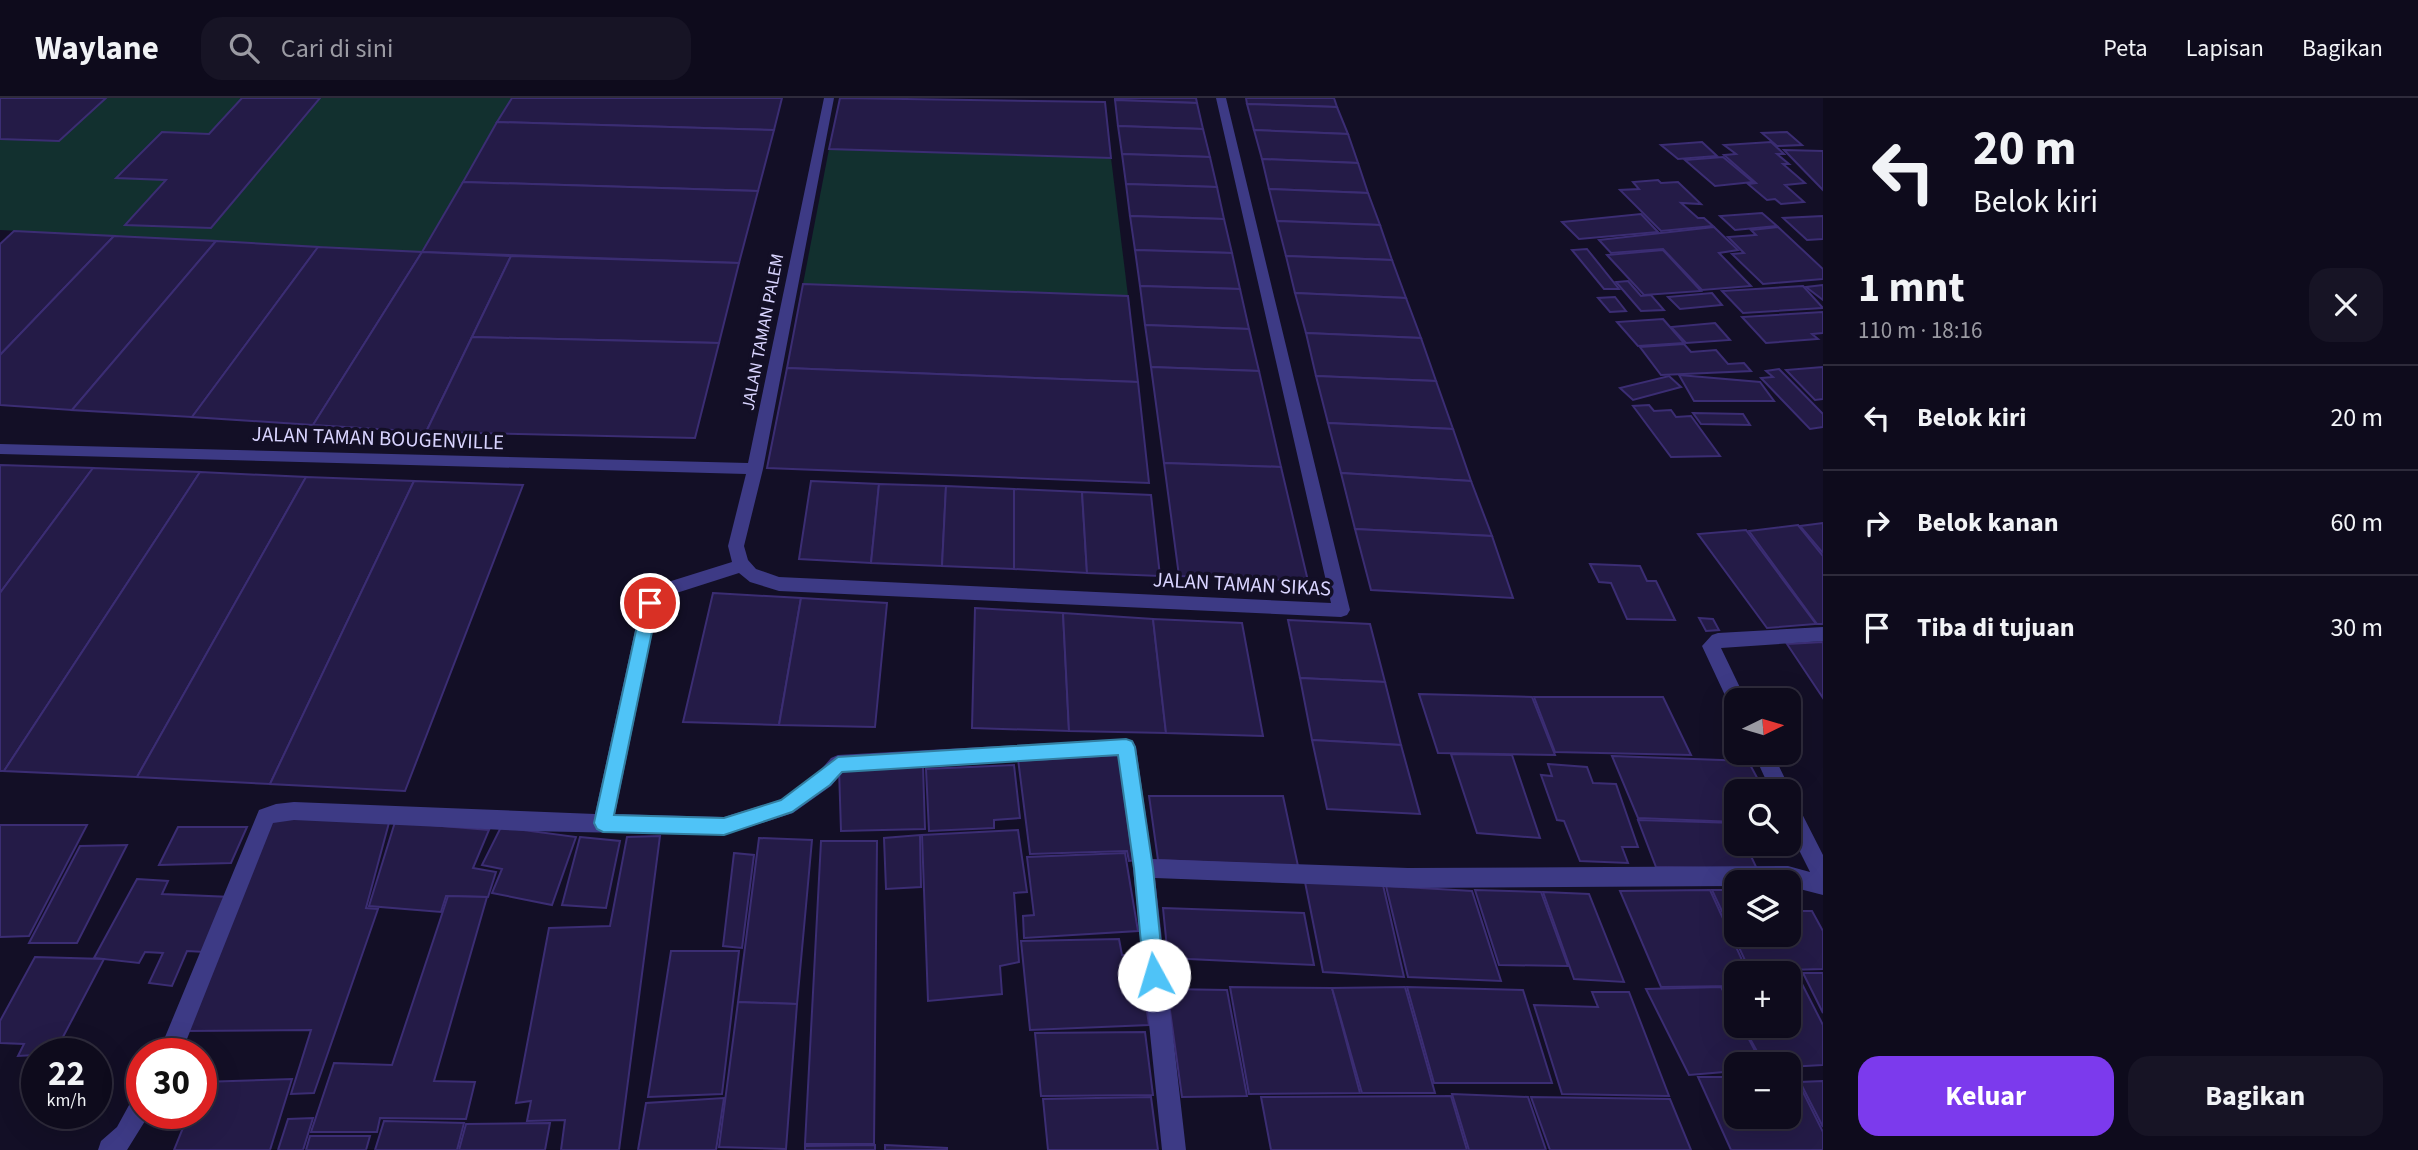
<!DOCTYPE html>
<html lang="id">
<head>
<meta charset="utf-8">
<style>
  :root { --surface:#0e0b1c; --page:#171425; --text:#f1f3f6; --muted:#9b9ba3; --line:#2e2b3b; --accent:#7c3aed }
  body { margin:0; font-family:"Source Sans 3",sans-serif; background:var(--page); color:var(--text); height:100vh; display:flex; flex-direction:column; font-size:26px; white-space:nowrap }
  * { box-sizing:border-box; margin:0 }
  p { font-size:23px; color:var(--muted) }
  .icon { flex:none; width:38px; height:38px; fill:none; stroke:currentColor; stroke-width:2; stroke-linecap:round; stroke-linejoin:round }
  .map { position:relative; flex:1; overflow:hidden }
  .panel { display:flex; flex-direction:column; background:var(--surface); width:595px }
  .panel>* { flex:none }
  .hud { background:#0e0b1c; color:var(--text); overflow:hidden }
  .needle { width:46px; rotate:85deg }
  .tools { position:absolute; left:1724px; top:590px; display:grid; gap:14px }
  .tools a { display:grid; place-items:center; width:77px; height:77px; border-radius:14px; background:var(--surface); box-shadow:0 7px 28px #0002,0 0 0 2px var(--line); font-size:35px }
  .speed { position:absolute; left:21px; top:940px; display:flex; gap:14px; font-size:35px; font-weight:700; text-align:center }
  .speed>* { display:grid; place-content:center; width:91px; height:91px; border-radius:50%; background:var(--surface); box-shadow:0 7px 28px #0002,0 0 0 2px var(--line); line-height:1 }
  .speed small { font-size:18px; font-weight:400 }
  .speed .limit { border:10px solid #d22; background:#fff; color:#111 }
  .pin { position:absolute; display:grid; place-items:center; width:60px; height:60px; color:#fff; margin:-30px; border:4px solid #fff; border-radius:50%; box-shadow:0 2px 7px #0007 }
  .me { position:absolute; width:77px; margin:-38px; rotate:354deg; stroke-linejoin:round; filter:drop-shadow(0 0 5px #0008) }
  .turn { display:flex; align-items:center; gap:24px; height:147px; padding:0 35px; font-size:32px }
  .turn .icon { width:91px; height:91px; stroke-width:2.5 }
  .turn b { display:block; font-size:49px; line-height:60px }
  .round { display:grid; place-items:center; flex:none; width:74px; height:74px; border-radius:21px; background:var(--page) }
  .head { display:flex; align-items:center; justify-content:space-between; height:119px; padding:0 35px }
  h1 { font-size:42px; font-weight:700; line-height:52px }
  .cta { display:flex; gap:14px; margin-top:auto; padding:14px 35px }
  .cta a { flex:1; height:80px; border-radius:21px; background:var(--accent); color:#fff; font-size:28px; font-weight:700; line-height:80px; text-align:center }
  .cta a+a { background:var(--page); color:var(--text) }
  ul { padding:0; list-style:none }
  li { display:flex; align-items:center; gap:21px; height:105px; padding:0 35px; border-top:2px solid var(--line) }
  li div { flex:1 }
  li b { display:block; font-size:26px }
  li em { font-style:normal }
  header { display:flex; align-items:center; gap:42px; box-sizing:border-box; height:98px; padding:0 35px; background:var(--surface); border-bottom:2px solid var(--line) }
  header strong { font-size:33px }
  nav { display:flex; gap:38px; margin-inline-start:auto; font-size:24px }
  .search { width:490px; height:63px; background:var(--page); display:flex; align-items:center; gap:18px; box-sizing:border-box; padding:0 24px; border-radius:21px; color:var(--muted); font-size:26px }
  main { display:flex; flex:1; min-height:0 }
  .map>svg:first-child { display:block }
  .green { fill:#12302f }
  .building { fill:#241b47; stroke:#3b2d73; stroke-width:2 }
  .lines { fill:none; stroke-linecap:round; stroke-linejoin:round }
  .minor { fill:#3d3a85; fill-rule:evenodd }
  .route { fill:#4fc3f7; stroke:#337fa1; stroke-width:2 }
  .labels { text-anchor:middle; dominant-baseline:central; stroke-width:7; stroke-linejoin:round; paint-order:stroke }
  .far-street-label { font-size:18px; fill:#d9d4ff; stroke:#130f26 }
  .street-label { font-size:21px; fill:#d9d4ff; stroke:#130f26 }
</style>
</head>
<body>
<header>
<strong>Waylane</strong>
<div class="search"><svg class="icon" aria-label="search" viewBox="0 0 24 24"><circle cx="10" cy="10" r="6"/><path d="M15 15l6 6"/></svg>Cari di sini</div>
<nav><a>Peta</a><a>Lapisan</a><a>Bagikan</a></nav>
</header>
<main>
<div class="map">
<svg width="1823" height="1052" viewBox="0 0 1823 1052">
  <rect width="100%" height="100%" fill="#130f26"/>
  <g class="green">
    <path d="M106,0H512L422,154L0,132V41L59,43Z"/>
    <path d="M829,51L1111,60L1128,198L803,186Z"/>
  </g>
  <g class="building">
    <path d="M0,0H106L59,43L0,41Z"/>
    <path d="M242,0H320L211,130L125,127L166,82L116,80L162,34L209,36Z"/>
    <path d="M512,0H782L774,32L497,24Z"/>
    <path d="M840,0L1105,4L1111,60L829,51Z"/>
    <path d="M1115,0H1196L1197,5L1115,2Z"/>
    <path d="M1246,0H1334L1337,9L1247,6Z"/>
    <path d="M1115,2L1197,5L1203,31L1118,28Z"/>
    <path d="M1247,6L1337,9L1348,36L1254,32Z"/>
    <path d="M497,24L774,32L758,93L463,84Z"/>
    <path d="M1118,28L1203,31L1210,59L1122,56Z"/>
    <path d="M1254,32L1348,36L1358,65L1262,61Z"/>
    <path d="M1787,34L1802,47L1777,48L1762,35Z"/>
    <path d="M1702,44L1717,58L1678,61L1661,47Z"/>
    <path d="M1771,44L1784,56H1777L1789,66H1783L1805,85L1785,87L1804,104L1781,106L1775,101L1767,102L1748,86L1756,85L1724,57L1736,56L1724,47Z"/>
    <path d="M1784,52L1823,53V92Z"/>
    <path d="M1122,56L1210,59L1217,89L1126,86Z"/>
    <path d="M1723,59L1753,84L1715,88L1685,62Z"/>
    <path d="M1262,61L1358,65L1368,95L1269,91Z"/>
    <path d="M1658,82L1661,85L1678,84L1701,106L1681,105L1698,120H1704L1713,128L1661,133L1620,92L1639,91L1633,84Z"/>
    <path d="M463,84L758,93L739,165L422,154Z"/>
    <path d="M1126,86L1217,89L1224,121L1130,118Z"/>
    <path d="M1269,91L1368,95L1380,127L1277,123Z"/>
    <path d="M1762,115L1777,128L1735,132L1720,118Z"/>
    <path d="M1641,116L1658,134L1579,141L1562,124Z"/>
    <path d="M1130,118L1224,121L1232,155L1135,152Z"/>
    <path d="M1823,118V141L1807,142L1783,120Z"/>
    <path d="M1277,123L1380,127L1392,162L1286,158Z"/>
    <path d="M1714,129L1738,152L1719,155L1751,188L1702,192L1663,151L1611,155L1599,142Z"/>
    <path d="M1778,129L1823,171V181L1763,186L1732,156L1744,155L1728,139L1756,137L1751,132Z"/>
    <path d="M14,133L114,138L0,257V146Z"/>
    <path d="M114,138L216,143L72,312L0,307V257Z"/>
    <path d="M216,143L318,149L192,319L72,312Z"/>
    <path d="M318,149L422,154L313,327L192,319Z"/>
    <path d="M1587,151L1619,191H1604L1572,152Z"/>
    <path d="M1135,152L1232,155L1240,191L1140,188Z"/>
    <path d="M1663,152L1701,193L1644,197L1607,157Z"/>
    <path d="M422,154L511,158L426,334L313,327Z"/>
    <path d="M511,158L739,165L719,245L472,239Z"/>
    <path d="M1286,158L1392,162L1406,200L1295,195Z"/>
    <path d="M1628,183L1641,198L1651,197L1664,212L1641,213L1616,184Z"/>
    <path d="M803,186L1128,198L1138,284L787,270Z"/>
    <path d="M1823,187V202L1806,189Z"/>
    <path d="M1140,188L1240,191L1249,231L1145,227Z"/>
    <path d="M1803,188L1823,210L1743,215L1722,193Z"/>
    <path d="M1295,195L1406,200L1421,240L1306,235Z"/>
    <path d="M1712,195L1722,207L1680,211L1668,199Z"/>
    <path d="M1615,199L1626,213L1610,214L1598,200Z"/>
    <path d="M1823,214V235L1812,236L1818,241L1766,245L1742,219Z"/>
    <path d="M1663,221L1684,245L1638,248L1617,224Z"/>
    <path d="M1715,225L1730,242L1686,245L1671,229Z"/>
    <path d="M1145,227L1249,231L1259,273L1151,269Z"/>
    <path d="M1306,235L1421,240L1436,283L1316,278Z"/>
    <path d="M472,239L719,245L695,340L426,334Z"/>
    <path d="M1684,246L1691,254L1716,252L1728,266L1744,265L1751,273L1661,277L1640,249Z"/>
    <path d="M1151,269L1259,273L1281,369L1164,365Z"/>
    <path d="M1823,269V301L1815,302L1786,272Z"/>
    <path d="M787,270L1138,284L1149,385L767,370Z"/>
    <path d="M1779,271L1823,316V329L1810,331L1761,280L1773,279L1766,273Z"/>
    <path d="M1679,277L1760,284L1774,303H1694Z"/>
    <path d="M1316,278L1436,283L1453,331L1328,325Z"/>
    <path d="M1669,278L1681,289L1633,302L1620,290Z"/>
    <path d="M1649,307L1654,313L1671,312L1676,319L1691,318L1720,358L1671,359L1633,308Z"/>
    <path d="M1693,315L1743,316L1750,327L1701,326Z"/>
    <path d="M1328,325L1453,331L1471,383L1341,375Z"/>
    <path d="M1164,365L1281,369L1308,483L1179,478Z"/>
    <path d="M0,367L93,370L0,495Z"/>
    <path d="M93,370L200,374L4,673H0V495Z"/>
    <path d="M200,374L306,379L137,679L4,673Z"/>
    <path d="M1341,375L1471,383L1492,438L1355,431Z"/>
    <path d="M306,379L414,383L270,686L137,679Z"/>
    <path d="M414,383L523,387L405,693L270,686Z"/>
    <path d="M811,383L879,386L871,465L799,461Z"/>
    <path d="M879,386L946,388L942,468L871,465Z"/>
    <path d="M946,388L1014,391V471L942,468Z"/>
    <path d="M1014,391L1082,394L1087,475L1014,471Z"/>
    <path d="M1082,394L1151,397L1160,478L1087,475Z"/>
    <path d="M1823,425V455L1800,428Z"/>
    <path d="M1798,427L1823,458V526H1817L1749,433Z"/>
    <path d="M1355,431L1492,438L1513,500L1371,492Z"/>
    <path d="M1746,432L1816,526L1767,530L1698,436Z"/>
    <path d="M1590,466L1640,468L1647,483H1656L1675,522L1627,521L1611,485L1599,484Z"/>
    <path d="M713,495L801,500L779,627L683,624Z"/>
    <path d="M801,500L887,505L875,629L779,627Z"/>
    <path d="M975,510L1063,515L1069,633L972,630Z"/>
    <path d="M1063,515L1153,521L1166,635L1069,633Z"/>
    <path d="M1699,520L1713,521L1719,532L1706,533Z"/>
    <path d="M1153,521L1242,525L1263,638L1166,635Z"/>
    <path d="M1288,522L1370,526L1385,584L1300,580Z"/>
    <path d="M1823,544V600L1787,546Z"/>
    <path d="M1300,580L1385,584L1401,647L1312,642Z"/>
    <path d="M1419,596L1532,599L1555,657L1438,655Z"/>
    <path d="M1534,599H1663L1691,657L1555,654Z"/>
    <path d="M1312,642L1401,647L1420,716L1327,711Z"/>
    <path d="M1451,656L1512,657L1540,740L1477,735Z"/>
    <path d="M1120,657L1138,762L1129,763L1127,753L1030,756L1018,661Z"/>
    <path d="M1612,658L1748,663L1761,687H1769L1772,693H1736V724L1638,720Z"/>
    <path d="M1548,666L1587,669L1593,685L1616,686L1638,749H1622L1628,765L1580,763L1564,723L1557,722L1541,677L1552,678Z"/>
    <path d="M1014,667L1020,720L994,722V730L929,733L926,671Z"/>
    <path d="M923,668L925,731L841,733L839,671Z"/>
    <path d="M1149,698H1283L1298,768L1158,762Z"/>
    <path d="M273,719L390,721L366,810L378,811L314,995L291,996L311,932L183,933Z"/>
    <path d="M1638,722L1736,725V746H1783L1788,756H1750L1757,771L1656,769Z"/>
    <path d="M395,724L489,732L473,770L496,774L488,799L446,798L441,814L369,808Z"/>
    <path d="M0,727H87L29,838L0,839Z"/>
    <path d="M178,729H247L231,765L159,767Z"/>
    <path d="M501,729L576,739L552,807L492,795L502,771L482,767Z"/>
    <path d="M1018,732L1027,794L1014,795L1019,864L1000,868L1002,896L928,903L922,737Z"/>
    <path d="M920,737L921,789L886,791L884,740Z"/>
    <path d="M660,738L619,1052H561L565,1022L527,1023L531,1003L516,1005L549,830L610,828L627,739Z"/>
    <path d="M580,739L620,743L606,810L562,807Z"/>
    <path d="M759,740L812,742L797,906L738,904Z"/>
    <path d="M821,743H877L874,1046H805Z"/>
    <path d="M127,747L77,845H29L80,748Z"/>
    <path d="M734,755L754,757L742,850L723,848Z"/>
    <path d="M1125,755L1138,833L1024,840L1023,818L1034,817L1027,759Z"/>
    <path d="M137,781L168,783L162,796L231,799L205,854L187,853L172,888L149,885L163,855L145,854L139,865L94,860Z"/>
    <path d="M1305,784L1383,787L1404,879L1323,874Z"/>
    <path d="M1386,788L1472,793L1501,883L1408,879Z"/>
    <path d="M1475,792L1541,794L1568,868L1499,867Z"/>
    <path d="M1710,792L1748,875H1736V888L1661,889L1620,793Z"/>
    <path d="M1712,792H1736V836H1788V793L1800,813H1812L1823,833V871L1750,873Z"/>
    <path d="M1543,794L1589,796L1624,884L1574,881Z"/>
    <path d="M448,798L487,799L434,983L475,984L466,1021L380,1020L377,1034H311L334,965L392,967Z"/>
    <path d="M1163,810L1304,815L1314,867L1168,860Z"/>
    <path d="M1119,841L1122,857H1139L1149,927L1030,932L1021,843Z"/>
    <path d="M671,853H739L722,996L648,999Z"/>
    <path d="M35,859L104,861L54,956L18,958L24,946L0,945V923Z"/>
    <path d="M1803,875H1823V915Z"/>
    <path d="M1788,878H1798L1823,927V967L1788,969V966H1764L1743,928H1788Z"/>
    <path d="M1230,889L1332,890L1360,995L1249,996Z"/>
    <path d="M1405,889L1435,995H1362L1332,890Z"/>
    <path d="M1407,889L1523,892L1552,985H1434Z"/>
    <path d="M1721,889L1736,917V928H1742L1762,966H1736V973L1689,977L1646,891Z"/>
    <path d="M1723,890H1736V914Z"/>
    <path d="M1167,891L1227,892L1247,998L1182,999Z"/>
    <path d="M1592,894H1629L1669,998L1562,996L1534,907L1598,909Z"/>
    <path d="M738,904L797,906L786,1051L719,1049Z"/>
    <path d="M1145,934L1153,997L1041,998L1035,935Z"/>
    <path d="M1788,978H1795L1823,1034V1052H1731L1698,979H1736V1018H1788Z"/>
    <path d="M292,981L270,1052H174L189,1015H201V984Z"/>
    <path d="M1823,983V1029L1800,984Z"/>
    <path d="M1452,996L1528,999L1546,1052H1469Z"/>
    <path d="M1451,998L1467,1052H1271L1261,999Z"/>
    <path d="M1151,999L1158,1052H1048L1043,1001Z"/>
    <path d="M1531,999L1670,1001L1691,1052H1550Z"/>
    <path d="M724,1000L716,1052H638L646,1005Z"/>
    <path d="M313,1020L303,1052H278L288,1021Z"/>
    <path d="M384,1023L464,1025L457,1052H375Z"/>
    <path d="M550,1025L545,1052H459L466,1026Z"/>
    <path d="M310,1038H370L366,1052H306Z"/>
    <path d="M875,1047V1052H805V1048Z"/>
    <path d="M885,1047L947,1050V1052H885Z"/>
  </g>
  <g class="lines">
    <g class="minor">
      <path d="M824,0H834L763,371L744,448L748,462L756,471L779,479L1331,505L1216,0H1226L1350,512L1347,517L1341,519L779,493L750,484L739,475L664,499L658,507L615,716L724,719L780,702L817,676L831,660L838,657L1126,641L1133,643L1136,649L1152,761L1408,770L1788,768L1810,774L1788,730V699L1795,702L1823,757V797L1788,788V784H1736V788L1408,790L1155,780L1186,1052H1162L1133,770L1118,658L843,674L831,688L793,715L724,737L526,733L294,722L273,725L181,956H158L259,712L276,706L294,704L595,716L641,505L652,489L732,464L728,448L746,376L0,356V346L748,365Z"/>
      <path d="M1823,529V543L1721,550L1746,602H1736V610L1730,608L1702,548L1712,537L1718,535Z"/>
      <path d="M1753,654H1772L1791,693L1788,698V693H1771Z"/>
      <path d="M142,994V1015H150L127,1052H98L101,1043L117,1029L134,998Z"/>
    </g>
  </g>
  <path class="route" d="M650,499L658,505L614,717L724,720L781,702L838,659L1126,641L1132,643L1135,649L1153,770L1164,877L1161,885L1154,887L1147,885L1144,877L1134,770L1118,657L842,674L830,687L792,714L724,737L603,734L597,731L594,725L642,505Z"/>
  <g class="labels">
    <g class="far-street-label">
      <text transform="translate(763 234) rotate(-79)">JALAN TAMAN PALEM</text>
    </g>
    <g class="street-label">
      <text transform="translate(378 340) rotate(2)">JALAN TAMAN BOUGENVILLE</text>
      <text transform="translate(1242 486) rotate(3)">JALAN TAMAN SIKAS</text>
    </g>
  </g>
</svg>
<div class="tools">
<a><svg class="needle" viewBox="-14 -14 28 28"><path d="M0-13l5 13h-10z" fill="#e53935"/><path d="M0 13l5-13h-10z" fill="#9b9ba3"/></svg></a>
<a><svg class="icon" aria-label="search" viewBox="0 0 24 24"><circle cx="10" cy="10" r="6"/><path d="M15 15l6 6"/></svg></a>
<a><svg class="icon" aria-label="layers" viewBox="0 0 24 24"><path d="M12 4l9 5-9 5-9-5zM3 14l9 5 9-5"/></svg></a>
<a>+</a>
<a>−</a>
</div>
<div class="speed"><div>22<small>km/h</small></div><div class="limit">30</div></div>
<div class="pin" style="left:650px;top:505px;background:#d93025"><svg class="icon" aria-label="arrive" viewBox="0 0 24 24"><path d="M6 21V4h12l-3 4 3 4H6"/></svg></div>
<svg class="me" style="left:1154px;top:877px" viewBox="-20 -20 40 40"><circle r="19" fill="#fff"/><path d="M0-13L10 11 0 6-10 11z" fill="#4fc3f7"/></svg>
</div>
<section class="panel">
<div class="hud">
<div class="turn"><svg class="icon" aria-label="left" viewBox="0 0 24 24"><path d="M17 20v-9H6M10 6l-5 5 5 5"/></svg><div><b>20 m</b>Belok kiri</div></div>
</div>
<div class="head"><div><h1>1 mnt</h1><p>110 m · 18:16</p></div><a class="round"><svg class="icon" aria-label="close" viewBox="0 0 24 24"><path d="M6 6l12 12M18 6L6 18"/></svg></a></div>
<ul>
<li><svg class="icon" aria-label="left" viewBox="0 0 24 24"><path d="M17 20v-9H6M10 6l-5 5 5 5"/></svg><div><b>Belok kiri</b></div><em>20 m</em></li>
<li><svg class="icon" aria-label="right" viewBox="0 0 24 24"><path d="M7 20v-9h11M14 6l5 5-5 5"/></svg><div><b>Belok kanan</b></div><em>60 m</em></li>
<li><svg class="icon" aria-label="arrive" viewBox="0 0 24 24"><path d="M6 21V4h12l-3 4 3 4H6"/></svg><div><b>Tiba di tujuan</b></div><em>30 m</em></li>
</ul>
<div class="cta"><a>Keluar</a><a>Bagikan</a></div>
</section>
</main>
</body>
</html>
